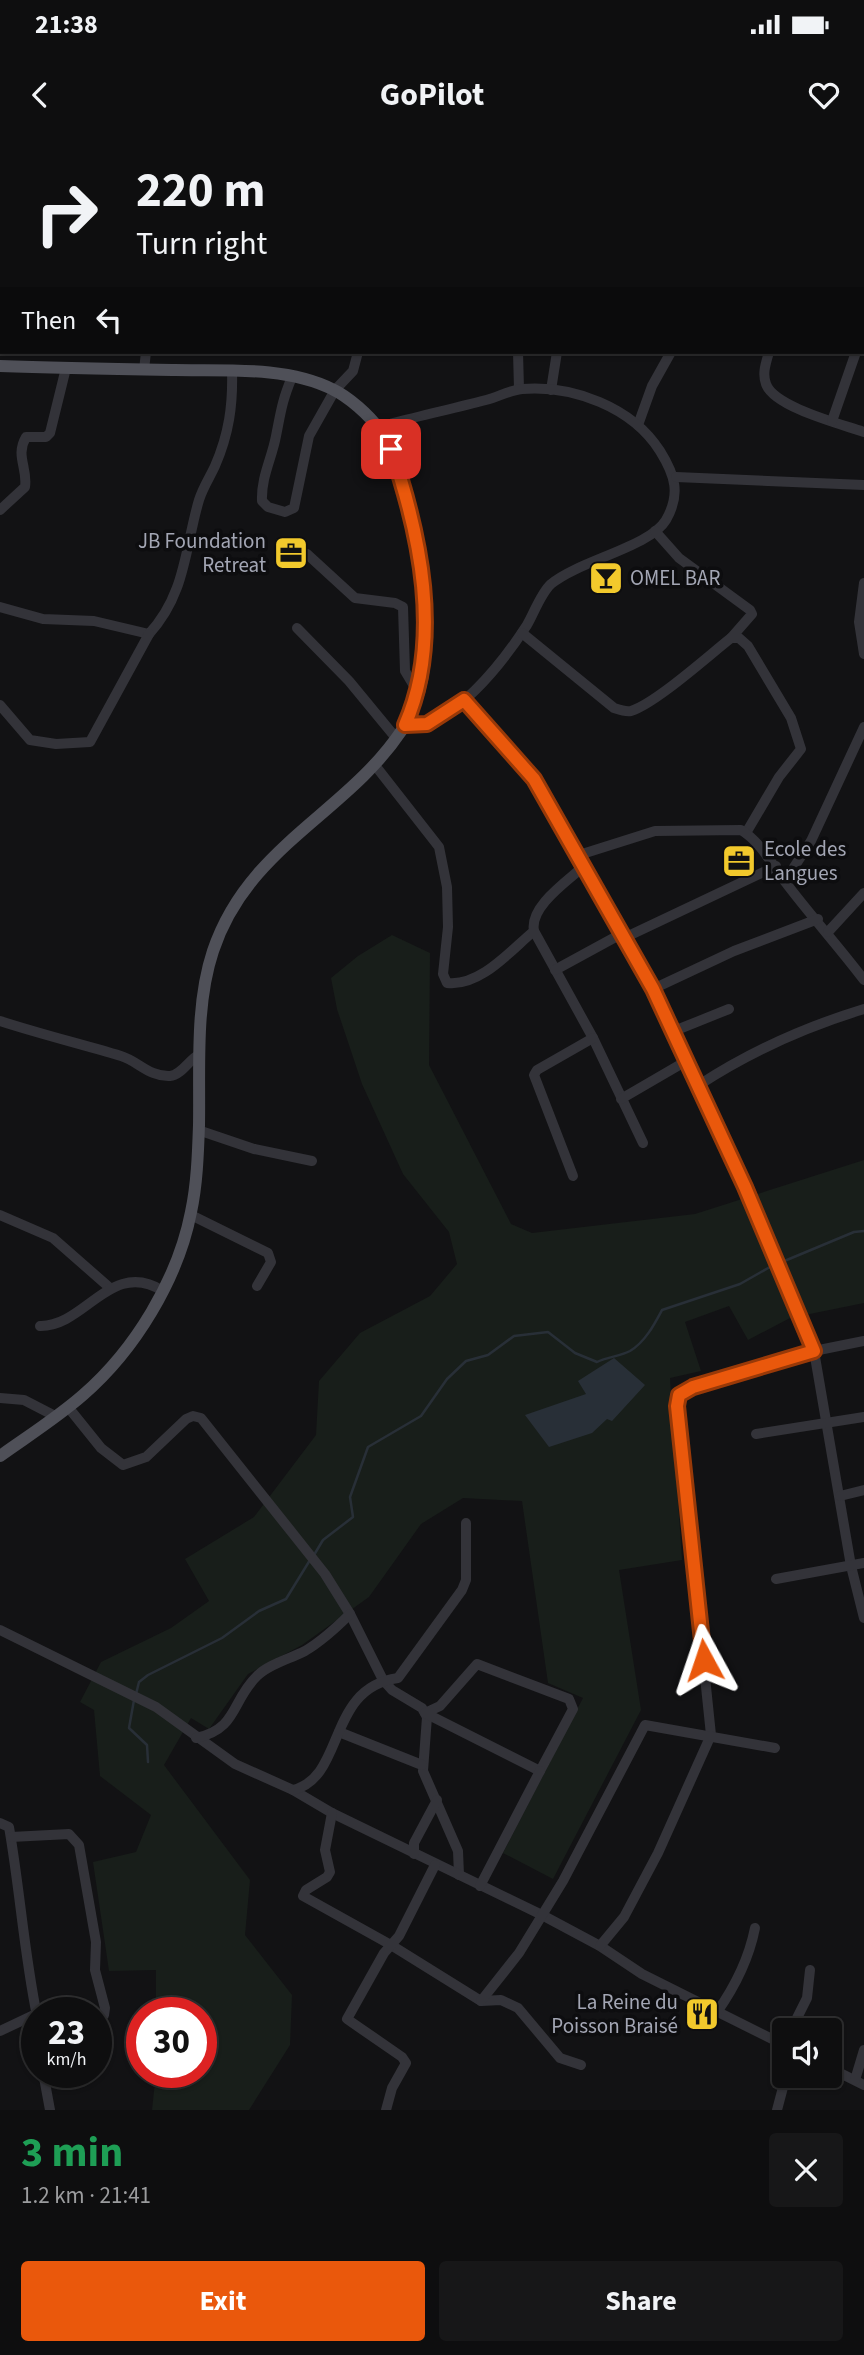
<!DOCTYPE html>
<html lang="en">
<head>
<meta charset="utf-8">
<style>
  :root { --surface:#0e0e0f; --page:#171718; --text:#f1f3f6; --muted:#9b9c9e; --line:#2e2e2f; --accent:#ea580c }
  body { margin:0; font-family:"Source Sans 3",sans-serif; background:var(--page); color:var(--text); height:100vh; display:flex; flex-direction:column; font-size:26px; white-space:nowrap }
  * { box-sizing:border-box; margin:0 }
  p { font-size:23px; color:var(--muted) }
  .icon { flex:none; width:38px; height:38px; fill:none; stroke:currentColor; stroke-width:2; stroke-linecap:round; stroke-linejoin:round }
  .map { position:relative; height:1970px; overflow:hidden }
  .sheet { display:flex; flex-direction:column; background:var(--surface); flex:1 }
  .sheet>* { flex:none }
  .guide { position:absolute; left:0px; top:0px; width:864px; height:214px; box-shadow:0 2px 5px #0004,0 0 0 2px var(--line); background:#0e0e0f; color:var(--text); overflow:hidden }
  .controls { position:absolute; left:772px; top:1878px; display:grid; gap:14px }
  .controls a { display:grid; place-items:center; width:70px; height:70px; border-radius:7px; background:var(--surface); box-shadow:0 2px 5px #0004,0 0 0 2px var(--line); font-size:35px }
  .speed { position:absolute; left:21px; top:1857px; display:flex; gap:14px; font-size:35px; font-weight:700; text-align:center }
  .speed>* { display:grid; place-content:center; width:91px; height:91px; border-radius:50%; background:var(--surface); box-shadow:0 2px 5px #0004,0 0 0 2px var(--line); line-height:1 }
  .speed small { font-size:18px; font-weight:400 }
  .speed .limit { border:10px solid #d22; background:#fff; color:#111 }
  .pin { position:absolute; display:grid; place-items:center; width:60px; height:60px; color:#fff; margin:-30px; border-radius:14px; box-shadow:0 4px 10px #0006 }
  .me { position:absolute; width:77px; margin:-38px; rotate:355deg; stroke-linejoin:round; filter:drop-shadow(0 0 5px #0008) }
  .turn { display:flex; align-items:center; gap:24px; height:147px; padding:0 21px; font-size:32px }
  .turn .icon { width:91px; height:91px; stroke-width:2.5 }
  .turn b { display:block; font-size:49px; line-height:60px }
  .then { display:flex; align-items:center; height:66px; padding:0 21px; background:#0003; gap:14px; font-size:26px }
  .round { display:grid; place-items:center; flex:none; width:74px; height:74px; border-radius:7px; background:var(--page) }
  .summary { display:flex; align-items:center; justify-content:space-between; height:119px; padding:0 21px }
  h1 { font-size:42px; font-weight:700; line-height:52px; color:#1e9e55 }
  .action { display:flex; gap:14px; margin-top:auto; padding:14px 21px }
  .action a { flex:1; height:80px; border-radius:7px; background:var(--accent); color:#fff; font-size:28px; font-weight:700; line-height:80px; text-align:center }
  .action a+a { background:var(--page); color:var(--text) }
  .status { display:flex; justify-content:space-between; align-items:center; height:49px; padding:0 35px; background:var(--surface); direction:ltr }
  .status svg { height:19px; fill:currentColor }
  header { display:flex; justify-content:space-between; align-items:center; height:91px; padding:0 21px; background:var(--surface); font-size:32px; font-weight:700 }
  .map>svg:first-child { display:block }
  .green { fill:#181e1a }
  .water { fill:#282f37 }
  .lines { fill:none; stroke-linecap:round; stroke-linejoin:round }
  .stream { stroke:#282f37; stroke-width:2.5 }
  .river { stroke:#282f37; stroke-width:14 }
  .minor { stroke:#333339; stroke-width:10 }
  .major { stroke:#4f5058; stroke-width:12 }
  .route-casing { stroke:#983908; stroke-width:18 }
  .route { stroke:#ea580c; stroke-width:12 }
  .labels { text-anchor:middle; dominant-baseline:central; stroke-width:7; stroke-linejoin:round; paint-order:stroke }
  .poi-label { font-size:21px; fill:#a3a6b4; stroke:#0d0d0f; text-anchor:end }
</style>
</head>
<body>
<div class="status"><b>21:38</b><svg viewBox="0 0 49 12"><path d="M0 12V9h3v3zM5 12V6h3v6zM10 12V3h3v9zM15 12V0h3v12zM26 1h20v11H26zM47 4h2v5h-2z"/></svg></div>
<header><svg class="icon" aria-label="back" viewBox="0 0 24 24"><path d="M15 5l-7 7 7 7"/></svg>GoPilot<svg class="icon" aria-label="heart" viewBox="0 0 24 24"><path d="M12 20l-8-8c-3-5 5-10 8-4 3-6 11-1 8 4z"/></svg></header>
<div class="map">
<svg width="864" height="1970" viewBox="0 0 864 1970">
  <rect width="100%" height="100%" fill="#121214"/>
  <g class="green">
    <path d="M0,0H383L2,2L0,165Z"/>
    <path d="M598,0H864V160L863,2Z"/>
    <path d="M392,795L430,813L429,925L511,1084L532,1093L695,1074L864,1020V1163L790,1178L748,1200L729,1166L685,1182L701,1231L670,1238L682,1420L619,1430L641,1570L553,1739L503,1713L583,1558L548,1543L522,1361L463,1358L421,1384L369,1457L302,1505L248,1534L209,1589L191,1578L164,1625L250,1740L245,1795L292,1855L290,1905L249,1970H152L156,1932H201V1872H156V1830L109,1831L93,1722L136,1712L151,1675L100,1636L94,1570L80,1562L101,1522L171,1488L209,1461L185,1419L254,1377L316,1295L319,1241L360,1193L430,1156L457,1124L449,1092L403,1034L362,944L337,869L331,838L358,816Z"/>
  </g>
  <path class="water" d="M614,1218L645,1245L612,1281L607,1279L592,1293L549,1307L525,1275L586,1254L578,1241Z"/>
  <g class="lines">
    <g class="stream">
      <path d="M314,1415L323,1400L353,1377L350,1357L368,1307L421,1276L447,1239L466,1221L488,1215L514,1196L548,1192L575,1213L597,1222C607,1217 621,1216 630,1211C645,1202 654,1185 662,1170L740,1144L770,1127L854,1092L864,1091"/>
      <path d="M136,1554L139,1542L148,1535L222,1498L259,1471L286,1459L310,1420"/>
      <path d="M134,1560L129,1588L147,1605L148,1622"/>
    </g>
    <g class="river">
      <path d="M662,0L664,2"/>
      <path d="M807,2L810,0"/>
    </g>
    <g class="minor">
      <path d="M863,179L864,180"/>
      <path d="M863,195L864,191"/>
      <path d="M518,212L519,249"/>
      <path d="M769,212C766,223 762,233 766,244C774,267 841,284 864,292"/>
      <path d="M144,230L146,212"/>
      <path d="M292,237C282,261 281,271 276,296C272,318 261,337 262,361L268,367L285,372L294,368L309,296L335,250L353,231L358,212"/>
      <path d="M551,250L557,212"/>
      <path d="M832,281L856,212"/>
      <path d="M638,285L652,246L671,212"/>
      <path d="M380,290L393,283C424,275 455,268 486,260C498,257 510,250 522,249C573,245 632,267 660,311C675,335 681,354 666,380C650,407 580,420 551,444C541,453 534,473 527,485C505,519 451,592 405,585"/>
      <path d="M676,337L864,345"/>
      <path d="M0,370L25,347C28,328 15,316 26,297H46L50,293L66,228"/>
      <path d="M655,391L679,418L750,470L752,474L731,498"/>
      <path d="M307,414L355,458L395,463L403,467L405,531L417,551"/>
      <path d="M864,443L859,482L864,514"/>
      <path d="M0,467L43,479L94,481L149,494C186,454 185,407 199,360C203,347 210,337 215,326C229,294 233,265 232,231"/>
      <path d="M297,488L349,541L396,598"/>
      <path d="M522,493L614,568C620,570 625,572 631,571C656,563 708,516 731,498H739L748,506L791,578L801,609L779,637L746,693"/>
      <path d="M464,560L534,639L585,725L679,900L745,1047L814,1211L851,1426L864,1478"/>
      <path d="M0,565L30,600L56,604L90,602L149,494"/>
      <path d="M374,624L439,707L447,747L448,787L443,834L447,843C480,847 510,811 534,791"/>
      <path d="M579,715L655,691L741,690C761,702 772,725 786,743C811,776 839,807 864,840"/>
      <path d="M585,725C569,740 529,766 534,791L593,898L643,1003"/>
      <path d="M785,741L811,701L864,587"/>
      <path d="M828,792L864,753"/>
      <path d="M624,798L776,726"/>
      <path d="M555,830L621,794"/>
      <path d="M653,849L734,811L818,779"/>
      <path d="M0,881C40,894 81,904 121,916C138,921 149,937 170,936C182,935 189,919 200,914"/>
      <path d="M674,891L729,869"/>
      <path d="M699,945C751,911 805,887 864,869"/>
      <path d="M621,959L688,920"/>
      <path d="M198,990L254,1009L312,1021"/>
      <path d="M573,1036L534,935L537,930L593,898"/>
      <path d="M0,1075L53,1098L110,1148"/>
      <path d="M191,1075L268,1113L271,1122L257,1146"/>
      <path d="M40,1186C85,1187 111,1118 163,1151"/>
      <path d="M0,1258L24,1260L55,1276"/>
      <path d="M68,1267L101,1308L123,1325L146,1317L186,1279L193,1276L201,1278L325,1434L350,1474L383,1540L392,1550L422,1568L427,1577L423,1631L458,1711L459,1735"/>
      <path d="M756,1294L864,1277"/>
      <path d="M840,1356L864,1350"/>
      <path d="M776,1439L864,1423"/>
      <path d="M0,1490L156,1567L235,1624L293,1650L332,1673L542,1775L600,1806L642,1834L784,1905"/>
      <path d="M477,1524L569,1559L573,1569L540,1631L425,1573L440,1566Z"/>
      <path d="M339,1592L422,1625"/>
      <path d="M196,1598C238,1589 231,1561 257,1536C269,1524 290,1519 305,1511C322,1501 336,1488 350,1474"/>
      <path d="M293,1650C346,1637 326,1548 398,1538L462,1450L466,1440V1383"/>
      <path d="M332,1673L325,1710L330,1732L327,1737L306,1750L303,1756L391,1805L481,1861L501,1860L518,1868L560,1918L581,1925"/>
      <path d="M0,1683L9,1687C20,1750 24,1813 37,1876"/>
      <path d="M11,1697L69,1694L79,1705L96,1802L95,1830L105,1868L104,1875L96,1880"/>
      <path d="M414,1714V1703L437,1660"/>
      <path d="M480,1746L540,1631"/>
      <path d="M600,1806L624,1777L658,1713L711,1595L677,1266L679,1255L693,1247L814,1211L864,1201"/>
      <path d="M481,1861L519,1813L563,1741L645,1585L775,1608"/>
      <path d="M717,1872C734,1848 749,1818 755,1788"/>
      <path d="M791,1890L807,1858L810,1830"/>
      <path d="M0,1891L36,1874"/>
      <path d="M830,1928L864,1945"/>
      <path d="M43,1932L50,1970"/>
      <path d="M855,1940L864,1910"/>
      <path d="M386,1970L392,1948L406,1923L402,1917L347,1879L384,1813L399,1796L435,1725"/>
      <path d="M777,1970L786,1936"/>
    </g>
    <path class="major" d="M0,226C58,228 117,229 175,230C225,231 286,226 332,249C349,257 369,275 380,290C405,323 408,372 416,411C427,468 436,539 402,590C346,674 248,706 213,811C195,865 200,929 199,985C198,1014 197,1044 191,1072C178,1139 135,1210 83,1255C58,1277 28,1296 0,1316"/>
  </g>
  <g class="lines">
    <g class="route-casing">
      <path id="route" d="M391,309C420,394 443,499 405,585L427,584L464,560L534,639L653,849L745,1047L814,1211L693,1247L679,1255L677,1266L704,1520"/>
    </g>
    <use href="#route" class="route"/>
  </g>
  <defs>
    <g id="office-square" transform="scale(1.75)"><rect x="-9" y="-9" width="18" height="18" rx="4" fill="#f2c92c" stroke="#0d0d0f"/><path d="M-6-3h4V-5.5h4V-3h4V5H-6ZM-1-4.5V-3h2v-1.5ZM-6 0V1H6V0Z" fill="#111"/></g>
    <g id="bar-square" transform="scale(1.75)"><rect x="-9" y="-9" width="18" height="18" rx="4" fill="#f2c92c" stroke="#0d0d0f"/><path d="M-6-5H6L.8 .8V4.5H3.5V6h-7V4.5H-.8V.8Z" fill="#111"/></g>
    <g id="restaurant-square" transform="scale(1.75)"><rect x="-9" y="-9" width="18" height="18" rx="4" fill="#f2c92c" stroke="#0d0d0f"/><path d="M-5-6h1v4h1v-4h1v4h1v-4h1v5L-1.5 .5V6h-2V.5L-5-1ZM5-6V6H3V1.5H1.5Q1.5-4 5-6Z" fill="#111"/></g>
  </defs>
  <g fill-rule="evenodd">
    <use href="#office-square" x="291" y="413"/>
    <use href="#bar-square" x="606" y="438"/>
    <use href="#office-square" x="739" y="721"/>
    <use href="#restaurant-square" x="702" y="1874"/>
  </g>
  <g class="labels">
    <g class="poi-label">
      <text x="266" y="401">JB Foundation<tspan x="266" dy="24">Retreat</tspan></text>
      <text x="630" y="438" text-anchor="start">OMEL BAR</text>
      <text x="764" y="709" text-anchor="start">Ecole des<tspan x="764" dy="24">Langues</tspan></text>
      <text x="678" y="1862">La Reine du<tspan x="678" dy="24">Poisson Braisé</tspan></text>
    </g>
  </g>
</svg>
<div class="controls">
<a><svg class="icon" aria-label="sound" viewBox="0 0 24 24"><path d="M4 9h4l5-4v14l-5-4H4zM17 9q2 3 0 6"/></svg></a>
</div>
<div class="speed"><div>23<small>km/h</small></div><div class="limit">30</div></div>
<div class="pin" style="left:391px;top:309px;background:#d93025"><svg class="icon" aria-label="arrive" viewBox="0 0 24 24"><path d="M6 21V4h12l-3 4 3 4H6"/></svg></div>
<svg class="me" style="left:704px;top:1520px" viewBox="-20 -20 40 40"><path d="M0-17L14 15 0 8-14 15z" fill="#ea580c" stroke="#fff" stroke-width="4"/></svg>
<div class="guide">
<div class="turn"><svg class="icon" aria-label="right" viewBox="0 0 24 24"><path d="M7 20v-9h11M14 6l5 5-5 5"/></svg><div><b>220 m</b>Turn right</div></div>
<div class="then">Then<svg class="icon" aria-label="left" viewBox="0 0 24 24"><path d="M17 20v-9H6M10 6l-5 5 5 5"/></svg></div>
</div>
</div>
<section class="sheet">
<div class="summary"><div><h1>3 min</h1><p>1.2 km · 21:41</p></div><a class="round"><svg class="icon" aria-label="close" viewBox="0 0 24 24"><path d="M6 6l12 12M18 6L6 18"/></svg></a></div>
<div class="action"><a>Exit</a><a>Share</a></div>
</section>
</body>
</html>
